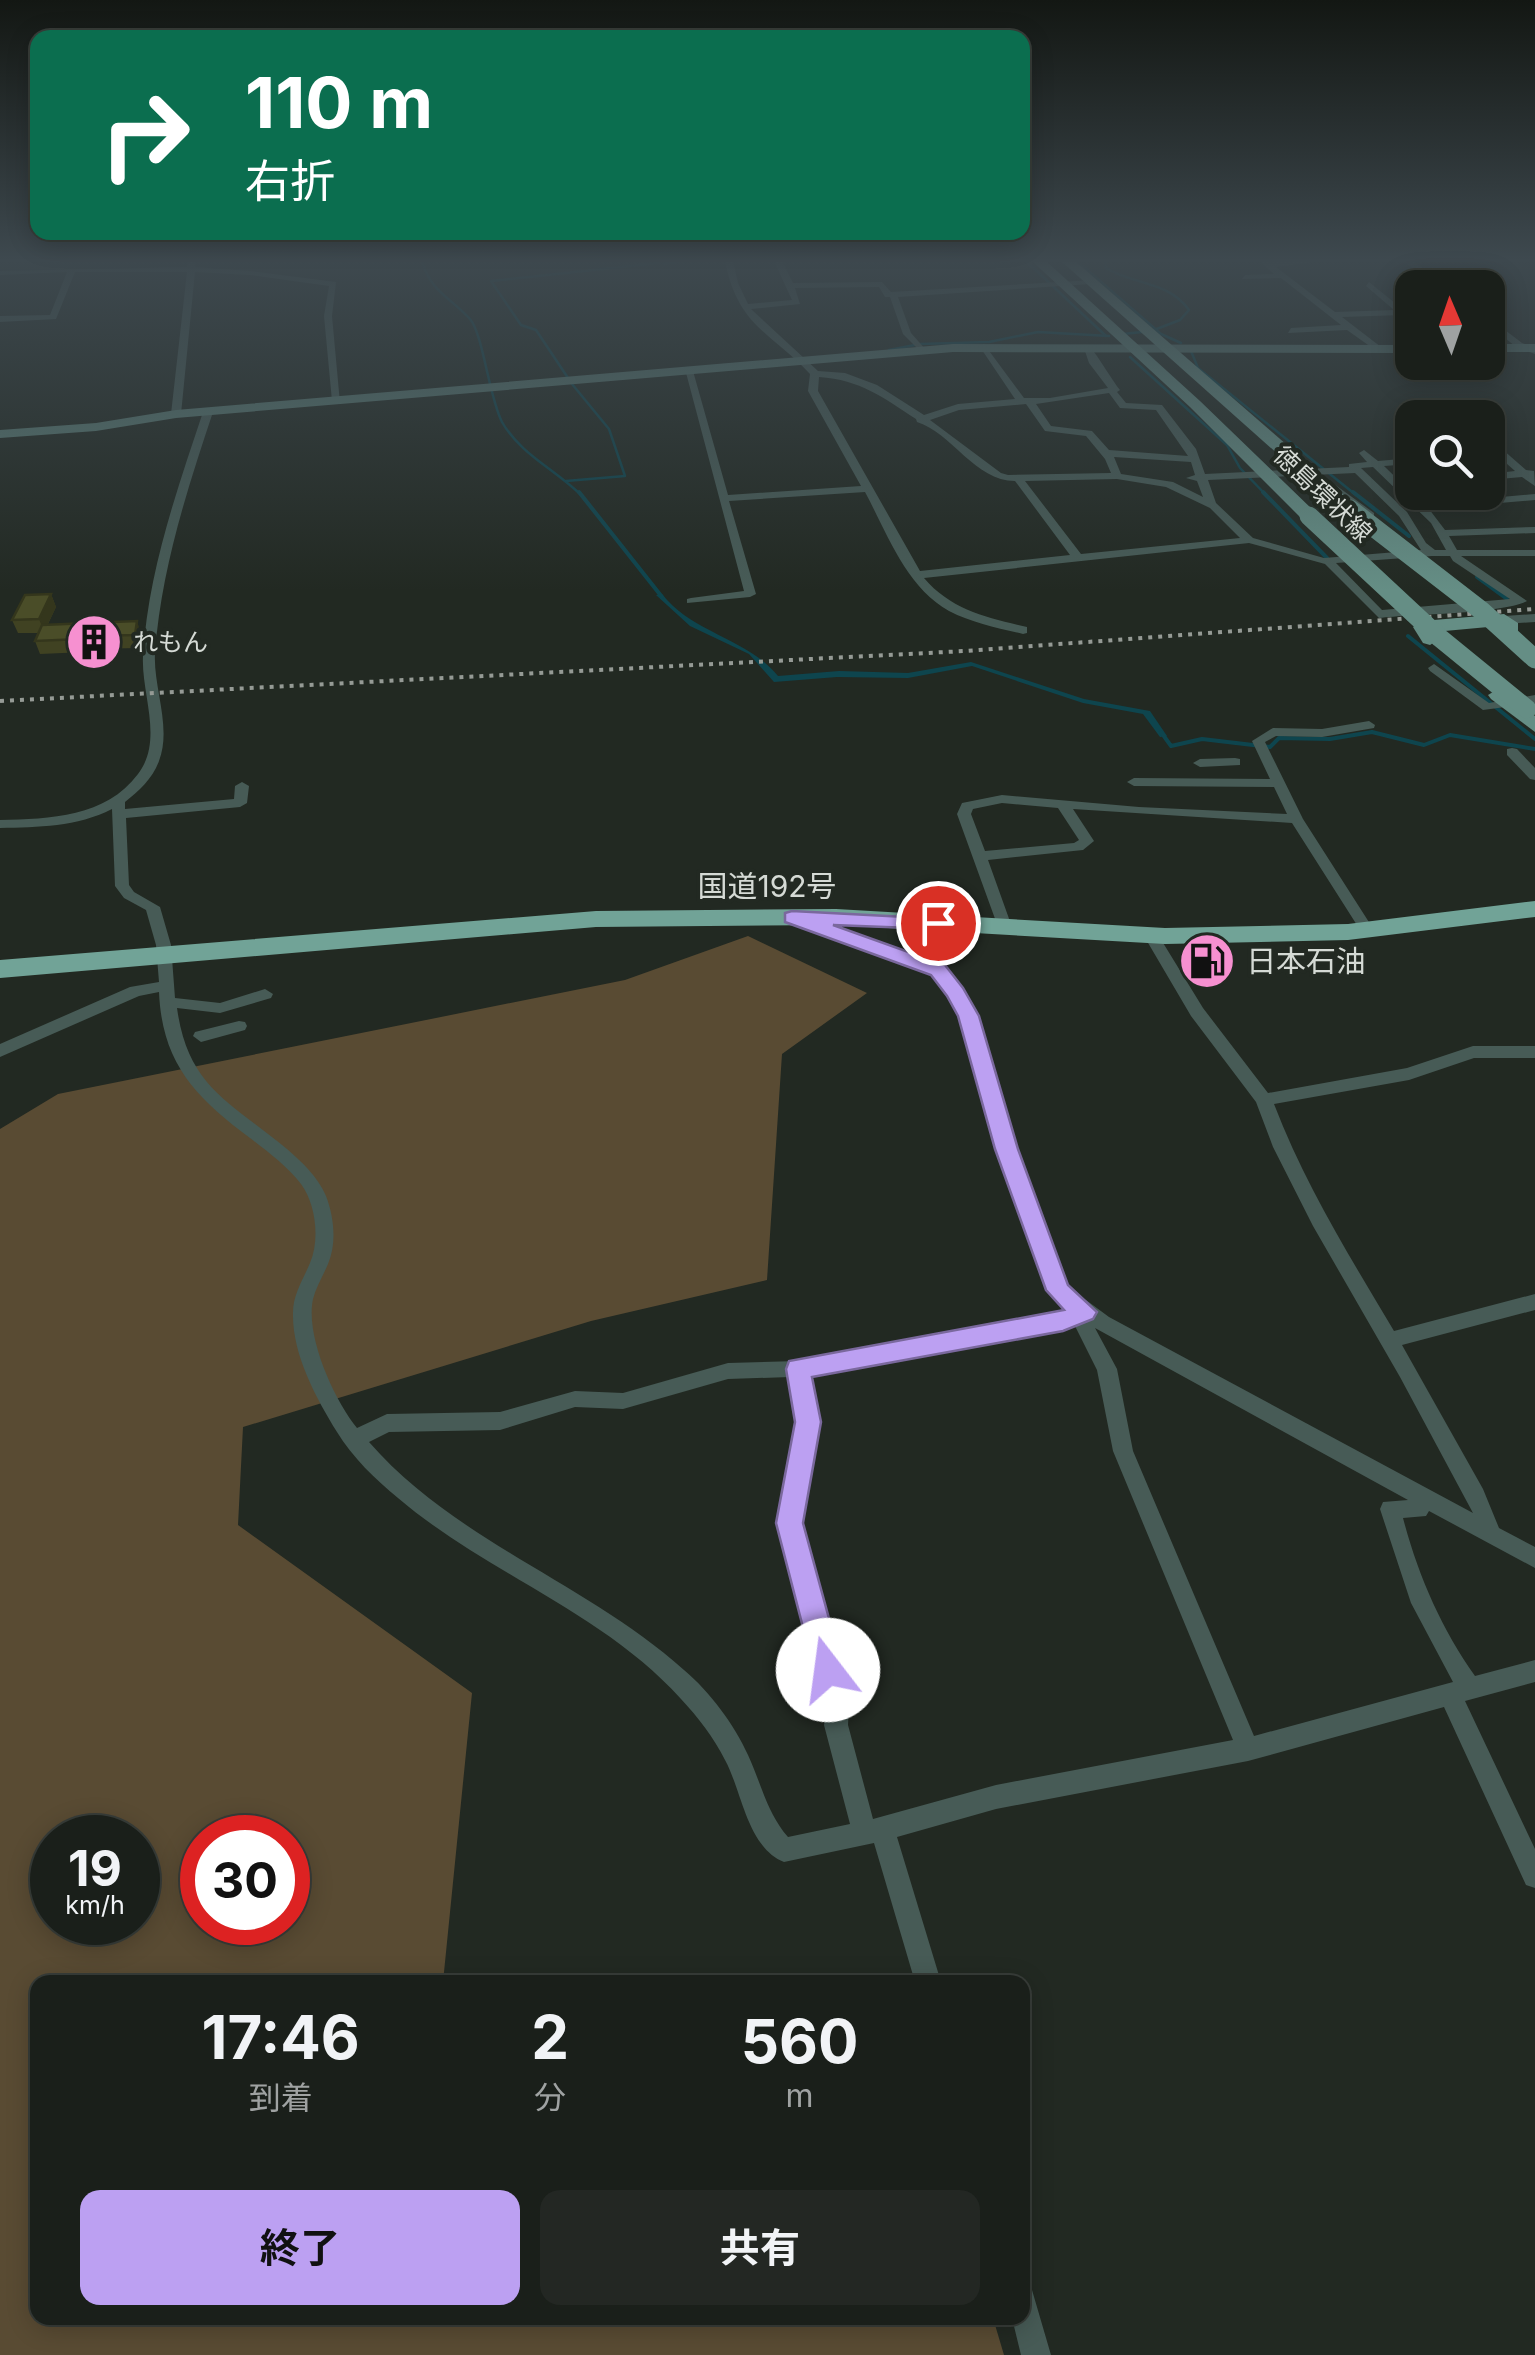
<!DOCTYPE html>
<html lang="ja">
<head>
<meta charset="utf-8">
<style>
  :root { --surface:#1a1f1a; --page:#232723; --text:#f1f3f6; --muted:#9fa2a2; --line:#383d39; --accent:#bca0f2 }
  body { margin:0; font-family:Inter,"Noto Sans JP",sans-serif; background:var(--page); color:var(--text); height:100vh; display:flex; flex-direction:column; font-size:38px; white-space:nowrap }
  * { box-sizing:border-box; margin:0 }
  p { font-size:32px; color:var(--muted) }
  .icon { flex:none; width:55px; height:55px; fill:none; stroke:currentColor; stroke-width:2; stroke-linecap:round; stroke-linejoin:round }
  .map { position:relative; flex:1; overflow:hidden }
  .drawer { position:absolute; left:30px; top:1975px; width:1000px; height:350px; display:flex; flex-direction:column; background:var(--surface); border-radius:20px; box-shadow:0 5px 25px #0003,0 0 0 2px var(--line) }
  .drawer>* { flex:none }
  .top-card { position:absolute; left:30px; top:30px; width:1000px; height:210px; border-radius:20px; box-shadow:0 5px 25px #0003,0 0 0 2px var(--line); background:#0b6e4f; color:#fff; overflow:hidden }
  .needle { width:65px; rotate:358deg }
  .buttons { position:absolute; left:1395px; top:270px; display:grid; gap:20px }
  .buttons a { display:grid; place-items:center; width:110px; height:110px; border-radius:20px; background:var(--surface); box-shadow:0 5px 25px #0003,0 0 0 2px var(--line); font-size:50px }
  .speed { position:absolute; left:30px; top:1815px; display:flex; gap:20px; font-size:50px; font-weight:700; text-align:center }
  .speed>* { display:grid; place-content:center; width:130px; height:130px; border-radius:50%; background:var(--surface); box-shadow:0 5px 25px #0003,0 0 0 2px var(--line); line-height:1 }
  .speed small { font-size:25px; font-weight:400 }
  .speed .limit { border:15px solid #d22; background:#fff; color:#111 }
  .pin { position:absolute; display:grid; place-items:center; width:85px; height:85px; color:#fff; margin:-42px; border:5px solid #fff; border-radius:50%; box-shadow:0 2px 10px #0007 }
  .me { position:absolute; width:110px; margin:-55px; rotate:345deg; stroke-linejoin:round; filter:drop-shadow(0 0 8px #0008) }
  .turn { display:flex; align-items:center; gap:35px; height:210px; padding:0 50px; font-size:45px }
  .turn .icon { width:130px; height:130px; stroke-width:2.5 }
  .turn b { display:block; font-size:70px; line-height:85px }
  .eta { display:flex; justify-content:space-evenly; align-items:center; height:170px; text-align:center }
  .eta b { font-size:60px; font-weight:700; line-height:70px }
  .button { display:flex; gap:20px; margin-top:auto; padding:20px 50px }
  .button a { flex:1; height:115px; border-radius:20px; background:var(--accent); color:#111; font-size:40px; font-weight:700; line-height:115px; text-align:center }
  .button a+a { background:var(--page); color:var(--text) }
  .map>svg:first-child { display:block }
  .green { fill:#594b33; fill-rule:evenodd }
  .water { fill:#0e454e }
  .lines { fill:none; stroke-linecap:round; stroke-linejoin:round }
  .stream-far1 { stroke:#0e454e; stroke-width:2.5 }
  .stream { stroke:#0e454e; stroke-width:4 }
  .street { fill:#475b56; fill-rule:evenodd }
  .secondary { fill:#587871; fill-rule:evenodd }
  .primary { fill:#658e85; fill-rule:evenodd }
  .highway { fill:#71a397; fill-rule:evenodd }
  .rail { stroke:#959a95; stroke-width:4; stroke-dasharray:4 6; stroke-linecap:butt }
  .primary-bridge { stroke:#658e85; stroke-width:19 }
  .wall { fill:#404222 }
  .shaded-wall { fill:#34361c }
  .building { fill:#4a4d28; stroke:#34361c; stroke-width:2.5 }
  .route { fill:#bca0f2; stroke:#7a689d; stroke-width:2.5 }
  .labels { text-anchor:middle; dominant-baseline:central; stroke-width:8; stroke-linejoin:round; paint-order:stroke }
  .far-street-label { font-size:25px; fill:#d5dad5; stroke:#222922 }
  .far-poi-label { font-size:25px; fill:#d5dad5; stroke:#222922; text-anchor:start }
  .street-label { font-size:30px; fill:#d5dad5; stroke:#222922 }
  .poi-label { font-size:30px; fill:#d5dad5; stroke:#222922; text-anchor:start }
</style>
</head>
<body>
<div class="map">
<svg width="1535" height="2355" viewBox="0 0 1535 2355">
  <rect width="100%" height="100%" fill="#222922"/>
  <path class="green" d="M748,936L867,993L782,1054L767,1280L591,1321L243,1427L238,1525L472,1693L443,1982H38V2318H993L1004,2355H0V1129L58,1094L625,980ZM52,1838H138V1922H52ZM202,1838H288V1922H202Z"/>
  <path class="water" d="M662,594C692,633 747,638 778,676L839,671L908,673L971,662L1084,699L1150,711L1167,736L1160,737L1143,714L1083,703L972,666L908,678L837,677L774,682L749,654L690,626L656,595Z"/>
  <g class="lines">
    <g class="stream-far1">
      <path d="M422,261C430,291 451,298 470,319C483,334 489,397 502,422C520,454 556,470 581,495"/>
      <path d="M1026,261L1106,336"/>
      <path d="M1077,261L1161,334L1181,343"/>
      <path d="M1105,261L1106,268C1133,285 1169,281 1189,310L1180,320L1154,330"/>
      <path d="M664,264L682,261"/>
      <path d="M1123,334L1142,332"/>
      <path d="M889,350L920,344L989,342L1038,332L1109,336"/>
      <path d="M1191,351L1198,368L1356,495"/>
      <path d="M1130,357L1227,445L1240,468L1266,495"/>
      <path d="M566,481L625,476L609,429L572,384L536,330L521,325L491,281L658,263"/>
    </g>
    <g class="stream">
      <path d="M579,492L662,597"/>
      <path d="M1263,492L1327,558"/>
      <path d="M1353,492L1409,536"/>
      <path d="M1477,577L1507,599"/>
      <path d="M1408,636L1535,739"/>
      <path d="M1161,732L1171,746L1202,739L1270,747L1279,738L1330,739L1372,732L1424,745L1450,735L1535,749"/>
    </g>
    <g class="street">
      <path d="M188,261H196L195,267L250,271L336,282L332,316L340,403L332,401L324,316L329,286L250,275L195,272L181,414L176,417L171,414L187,272H75L56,319L0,322V316L50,315L67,272L0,275V271L187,267Z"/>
      <path d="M725,261H733L738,283L748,304L792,300L774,261H782L793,283L882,282L891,292L1093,280L1090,284L898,297L911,333L926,350L922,353L903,334L890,297H885L879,287L795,288L800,304L751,309L818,371L845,373L877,385L924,415L958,404L1015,399L980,347L984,344L1024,398H1050L1108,388L1089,363L1084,348L1088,345C1096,352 1111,379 1120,390L1117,392L1126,403L1162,405L1196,449L1205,474L1349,467V464L1367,462L1359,453L1364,450L1378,461L1412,458V464L1384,466L1423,504L1535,494V500L1429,509L1445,530L1535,527V533L1449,536L1457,550H1535V556H1461L1527,601C1502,614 1412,614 1379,618L1325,564L1249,543L924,578C951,610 988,618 1027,627V633L1023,634C998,628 972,623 949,611C906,587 887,533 865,492L729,501L756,594L750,597L687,603V599L691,598L744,591L685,369L693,371L728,495L861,486L808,391L810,374C769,331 738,326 725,261ZM819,377C861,380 882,397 916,419L917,422C952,433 975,481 1015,481L1070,555L920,571L818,391ZM1109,393L1120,408L1156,410L1188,456L1109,450L1092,431L1051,426L1036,404ZM1026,404L1045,431L1086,436L1105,459L1111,473L1008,475L1001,473L930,420L959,410ZM1114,457L1191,462L1195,475L1186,478L1197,481L1203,497L1173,482L1121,474ZM1373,467L1431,523L1446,550H1435L1426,543L1407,512L1361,468ZM1355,473L1399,516L1421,550L1324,558L1253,538L1216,503L1208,480ZM1117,479L1166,487L1210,508L1240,538L1081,554L1025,481ZM1432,556H1450L1453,561L1510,599L1382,610L1336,563Z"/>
      <path d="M1259,261H1321L1276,267L1335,312L1394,310L1366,286L1369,282L1406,312L1402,315L1342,317L1381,347L1378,352L1347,330L1288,333L1291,328L1341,325L1281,278L1242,279L1245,275L1274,274Z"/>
      <path d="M1403,261H1413L1450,288H1440Z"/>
      <path d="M1488,317L1522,343L1535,348V354L1516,347L1488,324Z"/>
      <path d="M208,409L213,412C187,490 161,570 155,653C153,688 172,727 159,761C153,778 139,791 125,802V809L234,799L235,786L242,782L249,786L247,803L240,807L126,818L129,885L134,892L160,907L171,945L175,998L220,1003L265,989L273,994L271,998L220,1013L177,1008C188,1088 231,1102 287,1149C302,1162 318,1177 326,1196C334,1217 337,1243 328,1264C323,1276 316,1287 313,1299C305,1336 334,1400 357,1428L387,1414L500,1412L575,1391L623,1393L728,1363L798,1361L1070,1310L1050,1291L997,1149L960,1016L949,996L933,974L787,921V915L792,913L943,966L976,1016L1015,1149L1067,1286L1109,1317L1473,1513L1400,1377L1313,1226L1273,1147L1256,1102L1191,1016L1144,936L1147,933H1157L1203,1008L1268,1093L1407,1068L1473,1046H1535V1058H1474L1409,1080L1274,1104C1305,1185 1350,1257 1394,1331L1535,1294V1310L1402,1345L1483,1489L1499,1528L1535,1547V1568L1429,1511L1426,1516L1403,1518C1418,1575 1441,1628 1475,1676L1535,1660V1682L1465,1701L1535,1849V1888L1526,1885L1444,1707L1248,1761L996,1809L897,1837L941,1982H915L874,1843L784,1862C747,1847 742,1791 725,1760C714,1738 698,1717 681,1699C603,1612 486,1573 398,1498C376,1480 352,1457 337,1432C316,1398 292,1354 293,1313C293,1294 303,1280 310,1263C320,1240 316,1204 301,1184C287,1166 268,1152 250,1138C195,1097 162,1063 159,992L139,996L0,1057V1044L130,987L159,982L156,945L146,910L124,898L115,886L112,809C77,827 38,827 0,828V820C50,819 106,817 138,774C164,740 141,694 143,656C148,572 177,490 203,412ZM1074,1324L1097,1370L1113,1451L1233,1740L996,1785L873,1819L848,1725L849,1706L801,1523L818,1422L809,1375ZM1095,1328L1408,1500L1383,1502L1380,1509L1411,1603L1453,1682L1254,1736L1133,1451L1117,1369ZM790,1377L798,1422L779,1523L827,1706L824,1725L850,1824L788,1837C767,1813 761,1783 748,1755C734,1724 710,1692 684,1670C587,1583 455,1541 369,1442L389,1432L500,1430L575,1407L623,1409L728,1379Z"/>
      <path d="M1488,442H1494L1526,470L1534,471L1535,486L1522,477L1488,480V474L1515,471L1488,447Z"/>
      <path d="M1323,476L1374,513V517H1366L1319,481L1318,479Z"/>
      <path d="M1535,614V622L1504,624L1498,620L1504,616Z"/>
      <path d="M1434,664L1489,703L1535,695V703L1483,710L1430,671L1428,668Z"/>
      <path d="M1369,721L1375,725L1374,728L1322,737L1276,736L1265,742L1303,819L1374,930L1372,933H1362L1292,823L1073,809L1094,841L1083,850L988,860L1012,927L1005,932L998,927L957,814L962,803L1002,795L1139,807L1287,814L1274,787L1134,786L1127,782L1134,778L1270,779L1252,741L1273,728L1322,729ZM1002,803L1058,808L1079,840L1074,843L985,851L971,814L973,809Z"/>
      <path d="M1512,748L1517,749L1535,768V780L1530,779L1507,755V749Z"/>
      <path d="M1235,758L1240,759V765L1200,767L1193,763L1200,759Z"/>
      <path d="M239,1021L245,1022L247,1026L245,1030L201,1042L193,1036L195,1032Z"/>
      <path d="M1022,2286L1032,2290L1051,2355H1021L1012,2318H1022Z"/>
    </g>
    <g class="secondary">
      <path d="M953,344L1412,345V353L953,352L176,418L96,431L0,438V430L96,423L176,410Z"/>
      <rect x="1488" y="344" width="47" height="8"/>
    </g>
    <g class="primary">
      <path d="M1032,261H1046L1200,401L1315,512V520H1303L1190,407Z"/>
      <path d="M1061,261H1075L1356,505V513H1344Z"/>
      <path d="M1504,614L1518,623V631H1504L1499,626L1434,632L1439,639L1430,645L1423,643L1413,627L1422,621Z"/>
      <path d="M1498,689L1535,716V732L1491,699L1488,695Z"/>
    </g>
    <path class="highway" d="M1535,901V917L1348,940L1165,944L836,925L596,927L0,978V960L596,911L836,909L1165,928L1348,924Z"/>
    <path class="rail" d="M0,701L965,651L1535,609"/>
    <g class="primary-bridge">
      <path d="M1350,509L1482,611L1535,659"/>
      <path d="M1309,516L1440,638L1527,709"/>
    </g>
  </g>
  <path class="wall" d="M51,594L56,607L48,624L141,634L139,648L88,649L86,652L40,654L35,641L39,633H18L12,620Z"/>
  <g class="shaded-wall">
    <path d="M51,594L56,607L44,632L39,619Z"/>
    <path d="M137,621L141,634L139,648L135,635Z"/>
  </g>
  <g class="building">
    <path d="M51,594L39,619L12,620L25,595Z"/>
    <path d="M137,621L135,635L83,636L81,639L35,641L42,625Z"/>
  </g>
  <linearGradient id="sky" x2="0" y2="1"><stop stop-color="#131713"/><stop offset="0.44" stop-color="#3e494f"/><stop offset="1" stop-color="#3e494f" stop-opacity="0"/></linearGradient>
  <rect width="1535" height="591" fill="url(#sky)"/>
  <path class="route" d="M792,911L944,919V928L938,929L833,925L945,965L963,988L979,1016L1018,1149L1068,1285L1097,1312L1093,1319L1063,1331L812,1377L821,1422L803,1523L843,1670L839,1680L828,1684L818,1680L814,1670L776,1523L795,1422L786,1369L789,1361L1064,1310L1046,1290L995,1149L958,1016L947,996L931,975L785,922V913Z"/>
  <defs>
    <g id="building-disc" transform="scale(2.875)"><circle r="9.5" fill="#f690d0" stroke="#222922"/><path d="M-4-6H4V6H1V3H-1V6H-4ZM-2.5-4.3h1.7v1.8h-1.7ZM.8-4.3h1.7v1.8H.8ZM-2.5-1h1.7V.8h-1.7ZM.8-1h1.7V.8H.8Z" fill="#111"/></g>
    <g id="fuel-disc" transform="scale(2.875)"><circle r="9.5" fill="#f690d0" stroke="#222922"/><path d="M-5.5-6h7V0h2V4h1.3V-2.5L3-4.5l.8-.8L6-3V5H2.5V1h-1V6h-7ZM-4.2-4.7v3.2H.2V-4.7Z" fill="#111"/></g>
  </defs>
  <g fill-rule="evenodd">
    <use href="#building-disc" x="94" y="642"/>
    <use href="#fuel-disc" x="1207" y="961"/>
  </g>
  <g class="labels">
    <g class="far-street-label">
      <text transform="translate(1323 494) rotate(44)">徳島環状線</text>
    </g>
    <g class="far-poi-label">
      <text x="133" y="642">れもん</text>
    </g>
    <g class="street-label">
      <text x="767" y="886">国道192号</text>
    </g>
    <g class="poi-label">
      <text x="1246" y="961">日本石油</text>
    </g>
  </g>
</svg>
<div class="buttons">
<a><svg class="needle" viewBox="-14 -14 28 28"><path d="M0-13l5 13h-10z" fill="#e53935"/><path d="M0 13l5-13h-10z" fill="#9fa2a2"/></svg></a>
<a><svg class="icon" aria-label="search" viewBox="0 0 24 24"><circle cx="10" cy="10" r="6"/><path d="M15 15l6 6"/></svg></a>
</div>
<div class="speed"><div>19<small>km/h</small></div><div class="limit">30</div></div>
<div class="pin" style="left:938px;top:923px;background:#d93025"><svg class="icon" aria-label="arrive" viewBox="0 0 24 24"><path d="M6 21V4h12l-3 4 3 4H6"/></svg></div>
<svg class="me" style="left:828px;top:1670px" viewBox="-20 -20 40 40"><circle r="19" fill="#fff"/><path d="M0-13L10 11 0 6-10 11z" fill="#bca0f2"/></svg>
<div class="top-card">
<div class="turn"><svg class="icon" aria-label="right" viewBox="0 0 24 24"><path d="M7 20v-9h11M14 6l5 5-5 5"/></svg><div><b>110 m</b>右折</div></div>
</div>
<section class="drawer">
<div class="eta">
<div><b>17:46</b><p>到着</p></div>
<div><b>2</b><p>分</p></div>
<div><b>560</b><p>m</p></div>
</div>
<div class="button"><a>終了</a><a>共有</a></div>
</section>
</div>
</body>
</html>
